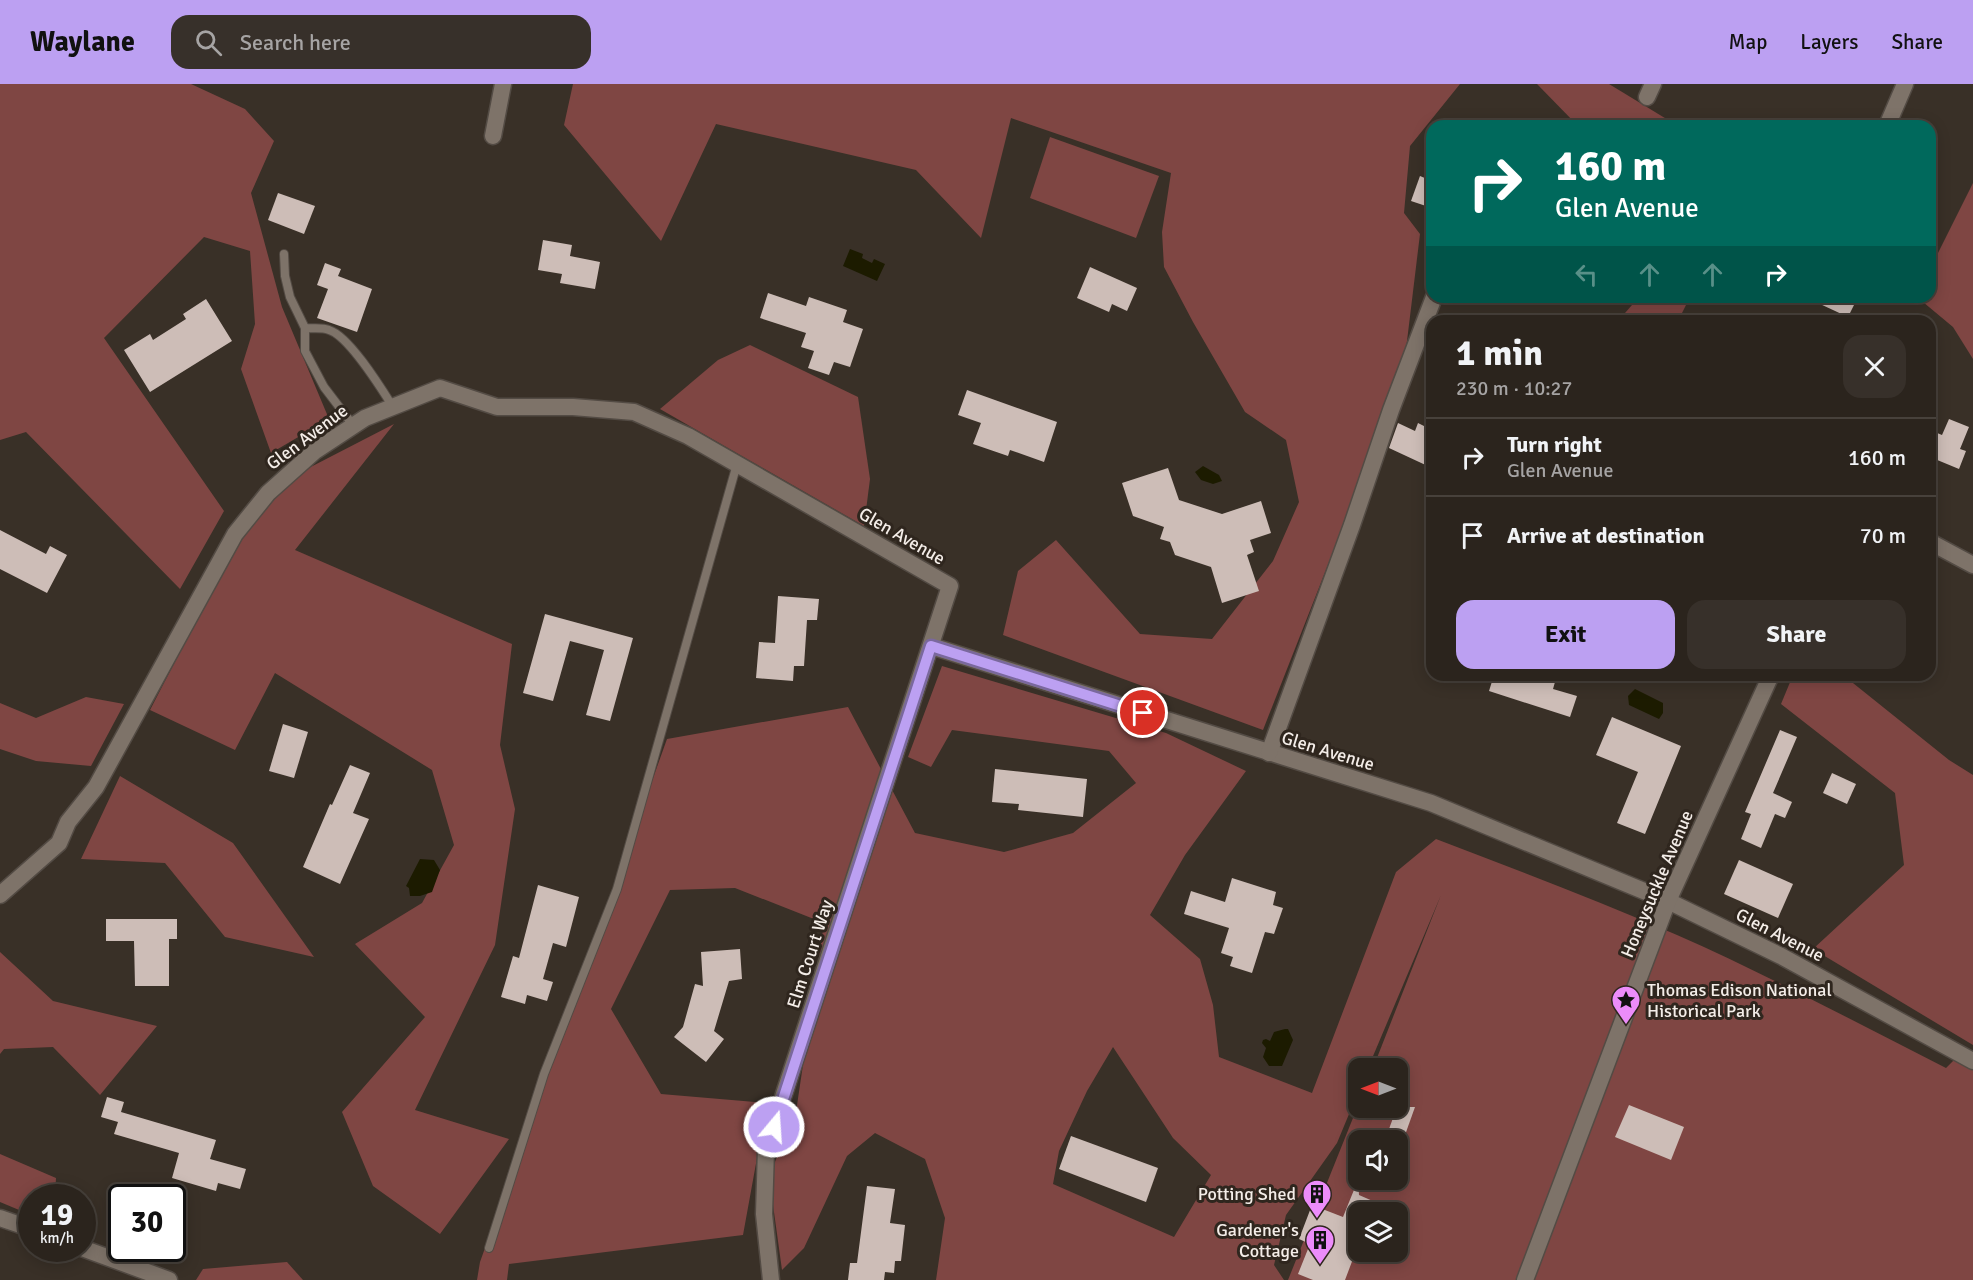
<!DOCTYPE html>
<html lang="en">
<head>
<meta charset="utf-8">
<style>
  :root { --surface:#2b241d; --page:#37302a; --text:#f1f3f6; --muted:#a6a4a4; --line:#47413b; --accent:#bca0f2 }
  body { margin:0; font-family:Signika,sans-serif; background:var(--page); color:var(--text); height:100vh; display:flex; flex-direction:column; font-size:22px; white-space:nowrap }
  * { box-sizing:border-box; margin:0 }
  p { font-size:20px; color:var(--muted) }
  .icon { flex:none; width:33px; height:33px; fill:none; stroke:currentColor; stroke-width:2; stroke-linecap:round; stroke-linejoin:round }
  .map { position:relative; flex:1; overflow:hidden }
  .panel { position:absolute; left:1426px; top:231px; width:510px; height:366px; display:flex; flex-direction:column; background:var(--surface); border-radius:18px; box-shadow:0 3px 15px #0003,0 0 0 2px var(--line) }
  .panel>* { flex:none }
  .guide { position:absolute; left:1426px; top:36px; width:510px; height:183px; border-radius:18px; box-shadow:0 3px 15px #0003,0 0 0 2px var(--line); background:#00695c; color:#fff; overflow:hidden }
  .needle { width:39px; rotate:270deg }
  .buttons { position:absolute; left:1348px; top:974px; display:grid; gap:12px }
  .buttons a { display:grid; place-items:center; width:60px; height:60px; border-radius:12px; background:var(--surface); box-shadow:0 3px 15px #0003,0 0 0 2px var(--line); font-size:30px }
  .speed { position:absolute; left:18px; top:1100px; display:flex; gap:12px; font-size:30px; font-weight:700; text-align:center }
  .speed>* { display:grid; place-content:center; width:78px; height:78px; border-radius:50%; background:var(--surface); box-shadow:0 3px 15px #0003,0 0 0 2px var(--line); line-height:1 }
  .speed small { font-size:15px; font-weight:400 }
  .speed .limit { border:3px solid #111; border-radius:9px; background:#fff; color:#111 }
  .pin { position:absolute; display:grid; place-items:center; width:51px; height:51px; color:#fff; margin:-26px; border:3px solid #fff; border-radius:50%; box-shadow:0 2px 6px #0007 }
  .me { position:absolute; width:66px; margin:-33px; rotate:18deg; stroke-linejoin:round; filter:drop-shadow(0 0 4px #0008) }
  .turn { display:flex; align-items:center; gap:21px; height:126px; padding:0 30px; font-size:27px }
  .turn .icon { width:78px; height:78px; stroke-width:2.5 }
  .turn b { display:block; font-size:42px; line-height:51px }
  .lanes { display:flex; align-items:center; height:57px; padding:0 30px; background:#0003; justify-content:center; gap:30px; direction:ltr }
  .lanes .off { opacity:.35 }
  .round { display:grid; place-items:center; flex:none; width:63px; height:63px; border-radius:18px; background:var(--page) }
  .overview { display:flex; align-items:center; justify-content:space-between; height:102px; padding:0 30px }
  h1 { font-size:36px; font-weight:800; line-height:45px }
  .button { display:flex; gap:12px; margin-top:auto; padding:12px 30px }
  .button a { flex:1; height:69px; border-radius:18px; background:var(--accent); color:#111; font-size:24px; font-weight:800; line-height:69px; text-align:center }
  .button a+a { background:var(--page); color:var(--text) }
  ul { padding:0; list-style:none }
  li { display:flex; align-items:center; gap:18px; height:78px; padding:0 30px; border-top:2px solid var(--line) }
  li div { flex:1 }
  li b { display:block; font-size:22px }
  li em { font-style:normal }
  header { display:flex; align-items:center; gap:36px; box-sizing:border-box; height:84px; padding:0 30px; background:var(--accent); color:#111 }
  header strong { font-size:28px }
  nav { display:flex; gap:33px; margin-inline-start:auto; font-size:21px }
  .search { width:420px; height:54px; background:var(--page); display:flex; align-items:center; gap:15px; box-sizing:border-box; padding:0 21px; border-radius:18px; color:var(--muted); font-size:22px }
  .map>svg:first-child { display:block }
  .green { fill:#7f4643; fill-rule:evenodd }
  .water { fill:#1c1b00 }
  .building { fill:#cdbdb7 }
  .lines { fill:none; stroke-linecap:round; stroke-linejoin:round }
  .lane-casing { stroke:#534b44; stroke-width:10 }
  .street-casing { stroke:#534b44; stroke-width:19 }
  .lane { stroke:#7e7369; stroke-width:8 }
  .street { stroke:#7e7369; stroke-width:16 }
  .route-casing { stroke:#7a689d; stroke-width:15 }
  .route { stroke:#bca0f2; stroke-width:10 }
  .labels { text-anchor:middle; dominant-baseline:central; stroke-width:6; stroke-linejoin:round; paint-order:stroke }
  .street-label { font-size:18px; fill:#f4ede8; stroke:#2f261e }
  .poi-label { font-size:18px; fill:#f4ede8; stroke:#2f261e; text-anchor:end }
</style>
</head>
<body>
<header>
<strong>Waylane</strong>
<div class="search"><svg class="icon" aria-label="search" viewBox="0 0 24 24"><circle cx="10" cy="10" r="6"/><path d="M15 15l6 6"/></svg>Search here</div>
<nav><a>Map</a><a>Layers</a><a>Share</a></nav>
</header>
<div class="map">
<svg width="1973" height="1196" viewBox="0 0 1973 1196">
  <rect width="100%" height="100%" fill="#393027"/>
  <g class="green">
    <path d="M0,0H191L245,25L274,57L251,109L282,223L329,335L271,369L241,285L255,240L250,167L204,153L104,254L224,427L180,505L26,348L0,356Z"/>
    <path d="M573,0H1460L1410,62L1404,129L1420,150L1403,290L1263,646L1003,551L1018,487L1056,456L1140,550L1212,555L1273,477L1299,418L1286,356L1245,328L1193,238L1164,183L1162,148L1171,89L1011,34L981,154L916,86L716,40L661,157L564,41Z"/>
    <path d="M1537,0H1609L1678,42H1578Z"/>
    <path d="M1050,53L1159,92L1136,154L1030,114Z"/>
    <path d="M1973,99V275L1953,243L1917,213H1930L1931,174L1936,173Z"/>
    <path d="M1639,213H1690L1678,237H1618Z"/>
    <path d="M750,261L858,313L870,395L864,442L660,325L718,276Z"/>
    <path d="M394,340L295,466L512,560L500,661L515,725L495,861L415,1026L509,1055L440,1150L373,1102L342,1028L425,933L355,860L422,819L454,761L432,686L275,589L235,666L150,626L243,446L299,389Z"/>
    <path d="M942,582L1166,649L1246,687L1185,771L1150,831L1200,875L1213,921L1219,973L1312,1009L1396,788L1436,755C1517,786 1597,816 1677,851C1768,891 1857,939 1946,984L1957,973L1973,983V1196H1288L1359,1019V1023H1398V984H1373L1441,811L1368,984H1359V1006L1337,1059L1286,1131L1274,1181L1284,1196H936L945,1134L925,1075L875,1049L847,1072L804,1164L782,1186L769,1092L796,1028L824,839L735,804L670,806L611,925L661,1010L767,1019L743,1151L509,1180L507,1196H477L480,1178L667,655L848,623L915,749L1004,768L1073,749L1136,699L1109,667L952,646L931,683L908,673ZM1113,963L1173,1054L1211,1091L1174,1153L1053,1100L1059,1067L1087,1007ZM1359,1056H1398V1095H1359ZM1359,1128H1398V1167H1359Z"/>
    <path d="M1793,591H1843L1949,676L1973,691V961L1813,865L1904,781L1895,709L1781,620Z"/>
    <path d="M86,613L124,620L91,682L36,677L0,665V619L36,634Z"/>
    <path d="M120,692L233,759L314,873L225,853L165,779L81,775Z"/>
    <path d="M0,868L53,917L157,942L100,1011L53,963L4,965L0,970Z"/>
    <path d="M0,1070L56,1094L55,1113H32L31,1131L0,1118Z"/>
    <path d="M287,1178L303,1196H196L203,1185Z"/>
  </g>
  <g class="water">
    <path d="M850,165L863,170L862,174L872,179L874,175L885,180L877,197L843,182Z"/>
    <path d="M1203,382L1219,391L1222,397L1213,400L1201,396L1195,388Z"/>
    <path d="M1635,605L1663,619V629L1659,635L1629,621L1628,612Z"/>
    <path d="M420,775L434,776L440,786L432,808L420,812H410L409,804L406,802Z"/>
    <path d="M1285,945H1288L1293,956L1282,982H1269L1263,973L1266,964L1262,959L1263,956L1266,955L1270,957L1274,948Z"/>
  </g>
  <g class="building">
    <path d="M1420,92L1432,97V124L1411,117Z"/>
    <path d="M278,109L315,122L304,150L268,136Z"/>
    <path d="M543,156L572,161L570,172L600,178L595,205L560,199L562,190L538,186Z"/>
    <path d="M325,179L341,185L338,192L372,205L357,248L317,234L328,205L317,201Z"/>
    <path d="M1090,183L1137,204L1127,227L1112,220L1109,228L1077,214Z"/>
    <path d="M768,209L806,222L809,213L847,226L843,238L863,245L850,283L834,278L829,291L808,284L814,267L801,263L806,249L760,234Z"/>
    <path d="M1805,213H1858L1848,233Z"/>
    <path d="M206,215L232,257L150,308L124,266L150,250L153,256L186,235L183,230Z"/>
    <path d="M967,306L1057,338L1044,378L1010,366L1008,372L973,360L981,339L958,331Z"/>
    <path d="M1949,335L1969,343L1960,365L1966,367L1959,385L1930,373V346L1942,351Z"/>
    <path d="M1398,339L1415,347L1418,339L1432,346V384L1389,364Z"/>
    <path d="M1168,384L1179,416L1222,430L1261,417L1271,449L1250,456L1254,468L1247,471L1259,507L1222,519L1211,483L1175,471L1170,458L1160,455L1164,443L1133,432L1122,399Z"/>
    <path d="M0,446L46,470L50,462L67,471L47,509L0,485Z"/>
    <path d="M778,512L819,515L817,536H807L804,582H794L793,597L756,594L759,558L775,559Z"/>
    <path d="M545,530L633,554L610,637L586,631L604,566L570,557L553,617L523,609Z"/>
    <path d="M1494,591H1557L1553,605L1577,612L1570,633L1489,607Z"/>
    <path d="M1612,633L1681,662L1645,750L1617,739L1638,688L1596,671Z"/>
    <path d="M283,640L308,648L294,694L269,687Z"/>
    <path d="M1780,646L1797,653L1773,709L1792,718L1785,734L1775,730L1761,764L1741,755L1751,730L1745,728Z"/>
    <path d="M350,681L370,689L353,729L369,735L340,800L303,783L330,720L332,721Z"/>
    <path d="M995,685L1087,695L1083,733L1018,726L1019,720L992,718Z"/>
    <path d="M1832,689L1856,700L1847,720L1823,709Z"/>
    <path d="M1739,776L1793,800L1778,834L1724,810Z"/>
    <path d="M1232,794L1276,808L1273,821L1283,824L1274,850L1265,848L1252,889L1230,882L1233,873L1221,869L1229,844L1184,830L1191,807L1225,818Z"/>
    <path d="M538,801L579,813L566,863L553,859L543,895L553,898L547,917L527,911L525,920L501,913L513,872L519,874Z"/>
    <path d="M106,835H177V855H169V902H135L134,857H106Z"/>
    <path d="M740,865L742,895L729,897L714,947L724,955L706,978L674,953L683,943L695,900L703,902L701,868Z"/>
    <path d="M107,1013L124,1018L121,1028L216,1056L210,1075L246,1085L240,1105L218,1099L216,1107L172,1094L179,1069L114,1050L118,1038L101,1033Z"/>
    <path d="M1629,1021L1684,1043L1671,1076L1615,1053Z"/>
    <path d="M1397,1023H1415L1405,1051L1389,1045Z"/>
    <path d="M1071,1052L1158,1084L1146,1118L1059,1085Z"/>
    <path d="M1358,1096L1359,1111L1398,1128H1359V1159L1345,1196H1313L1298,1190L1310,1160L1299,1155L1312,1121L1343,1133Z"/>
    <path d="M867,1102L895,1105L890,1139L905,1141L901,1177H895L894,1189L885,1188L884,1196H848L850,1179H857Z"/>
  </g>
  <g class="lines">
    <g class="lane-casing">
      <g id="lane">
        <path d="M284,170L285,192L290,213L305,244V267L324,303L353,341"/>
        <path d="M305,244C312,245 322,243 329,246C349,252 381,304 393,323"/>
        <path d="M489,1164L544,990L617,805L737,380"/>
      </g>
    </g>
    <g class="street-casing">
      <g id="street">
        <path d="M1647,13L1653,0"/>
        <path d="M1887,42L1905,0"/>
        <path d="M493,52L503,0"/>
        <path d="M1930,458L1973,481"/>
        <path d="M931,562L1431,719L1668,817L1781,872L1973,977"/>
        <path d="M1269,669L1352,441L1391,326L1434,213"/>
        <path d="M0,811L59,759L68,738L96,703L235,450L268,409L315,367L365,334L440,304L497,323H573L634,328L688,352L950,502L766,1065L764,1130L771,1196"/>
        <path d="M0,1134L32,1145"/>
        <path d="M82,1164L169,1196"/>
        <path d="M1525,1196L1668,817L1771,591"/>
      </g>
    </g>
    <use href="#lane" class="lane"/>
    <use href="#street" class="street"/>
  </g>
  <g class="lines">
    <g class="route-casing">
      <path id="route" d="M774,1043L931,562L1143,629"/>
    </g>
    <use href="#route" class="route"/>
  </g>
  <defs>
    <g id="sight-pin" transform="scale(1.5)"><path d="M0 17L-7.5 6A9.5 9.5 0 1 1 7.5 6Z" fill="#ec8cfa" stroke="#2f261e"/><path d="M0-6L1.8-2.2L6-1.7L2.9 1.2L3.7 5.4L0 3.3L-3.7 5.4L-2.9 1.2L-6-1.7L-1.8-2.2Z" fill="#111"/></g>
    <g id="building-pin" transform="scale(1.5)"><path d="M0 17L-7.5 6A9.5 9.5 0 1 1 7.5 6Z" fill="#ec8cfa" stroke="#2f261e"/><path d="M-4-6H4V6H1V3H-1V6H-4ZM-2.5-4.3h1.7v1.8h-1.7ZM.8-4.3h1.7v1.8H.8ZM-2.5-1h1.7V.8h-1.7ZM.8-1h1.7V.8H.8Z" fill="#111"/></g>
  </defs>
  <g fill-rule="evenodd">
    <use href="#sight-pin" x="1626" y="916"/>
    <use href="#building-pin" x="1317" y="1110"/>
    <use href="#building-pin" x="1320" y="1156"/>
  </g>
  <g class="labels">
    <g class="street-label">
      <text transform="translate(307 353) rotate(-37)">Glen Avenue</text>
      <text transform="translate(902 452) rotate(30)">Glen Avenue</text>
      <text transform="translate(1328 667) rotate(17)">Glen Avenue</text>
      <text transform="translate(1657 800) rotate(-67)">Honeysuckle Avenue</text>
      <text transform="translate(1780 851) rotate(27)">Glen Avenue</text>
      <text transform="translate(810 870) rotate(-72)">Elm Court Way</text>
    </g>
    <g class="poi-label">
      <text x="1647" y="906" text-anchor="start">Thomas Edison National<tspan x="1647" dy="21">Historical Park</tspan></text>
      <text x="1296" y="1110">Potting Shed</text>
      <text x="1299" y="1146">Gardener's<tspan x="1299" dy="21">Cottage</tspan></text>
    </g>
  </g>
</svg>
<div class="buttons">
<a><svg class="needle" viewBox="-14 -14 28 28"><path d="M0-13l5 13h-10z" fill="#e53935"/><path d="M0 13l5-13h-10z" fill="#a6a4a4"/></svg></a>
<a><svg class="icon" aria-label="sound" viewBox="0 0 24 24"><path d="M4 9h4l5-4v14l-5-4H4zM17 9q2 3 0 6"/></svg></a>
<a><svg class="icon" aria-label="layers" viewBox="0 0 24 24"><path d="M12 4l9 5-9 5-9-5zM3 14l9 5 9-5"/></svg></a>
</div>
<div class="speed"><div>19<small>km/h</small></div><div class="limit">30</div></div>
<div class="pin" style="left:1143px;top:629px;background:#d93025"><svg class="icon" aria-label="arrive" viewBox="0 0 24 24"><path d="M6 21V4h12l-3 4 3 4H6"/></svg></div>
<svg class="me" style="left:774px;top:1043px" viewBox="-20 -20 40 40"><circle r="17" fill="#bca0f2" stroke="#fff" stroke-width="3"/><path d="M0-11L8 9 0 5-8 9z" fill="#fff"/></svg>
<div class="guide">
<div class="turn"><svg class="icon" aria-label="right" viewBox="0 0 24 24"><path d="M7 20v-9h11M14 6l5 5-5 5"/></svg><div><b>160 m</b>Glen Avenue</div></div>
<div class="lanes"><svg class="icon off" aria-label="left" viewBox="0 0 24 24"><path d="M17 20v-9H6M10 6l-5 5 5 5"/></svg><svg class="icon off" aria-label="ahead" viewBox="0 0 24 24"><path d="M12 20V5M6 11l6-6 6 6"/></svg><svg class="icon off" aria-label="ahead" viewBox="0 0 24 24"><path d="M12 20V5M6 11l6-6 6 6"/></svg><svg class="icon" aria-label="right" viewBox="0 0 24 24"><path d="M7 20v-9h11M14 6l5 5-5 5"/></svg></div>
</div>
<section class="panel">
<div class="overview"><div><h1>1 min</h1><p>230 m · 10:27</p></div><a class="round"><svg class="icon" aria-label="close" viewBox="0 0 24 24"><path d="M6 6l12 12M18 6L6 18"/></svg></a></div>
<ul>
<li><svg class="icon" aria-label="right" viewBox="0 0 24 24"><path d="M7 20v-9h11M14 6l5 5-5 5"/></svg><div><b>Turn right</b><p>Glen Avenue</p></div><em>160 m</em></li>
<li><svg class="icon" aria-label="arrive" viewBox="0 0 24 24"><path d="M6 21V4h12l-3 4 3 4H6"/></svg><div><b>Arrive at destination</b></div><em>70 m</em></li>
</ul>
<div class="button"><a>Exit</a><a>Share</a></div>
</section>
</div>
</body>
</html>
